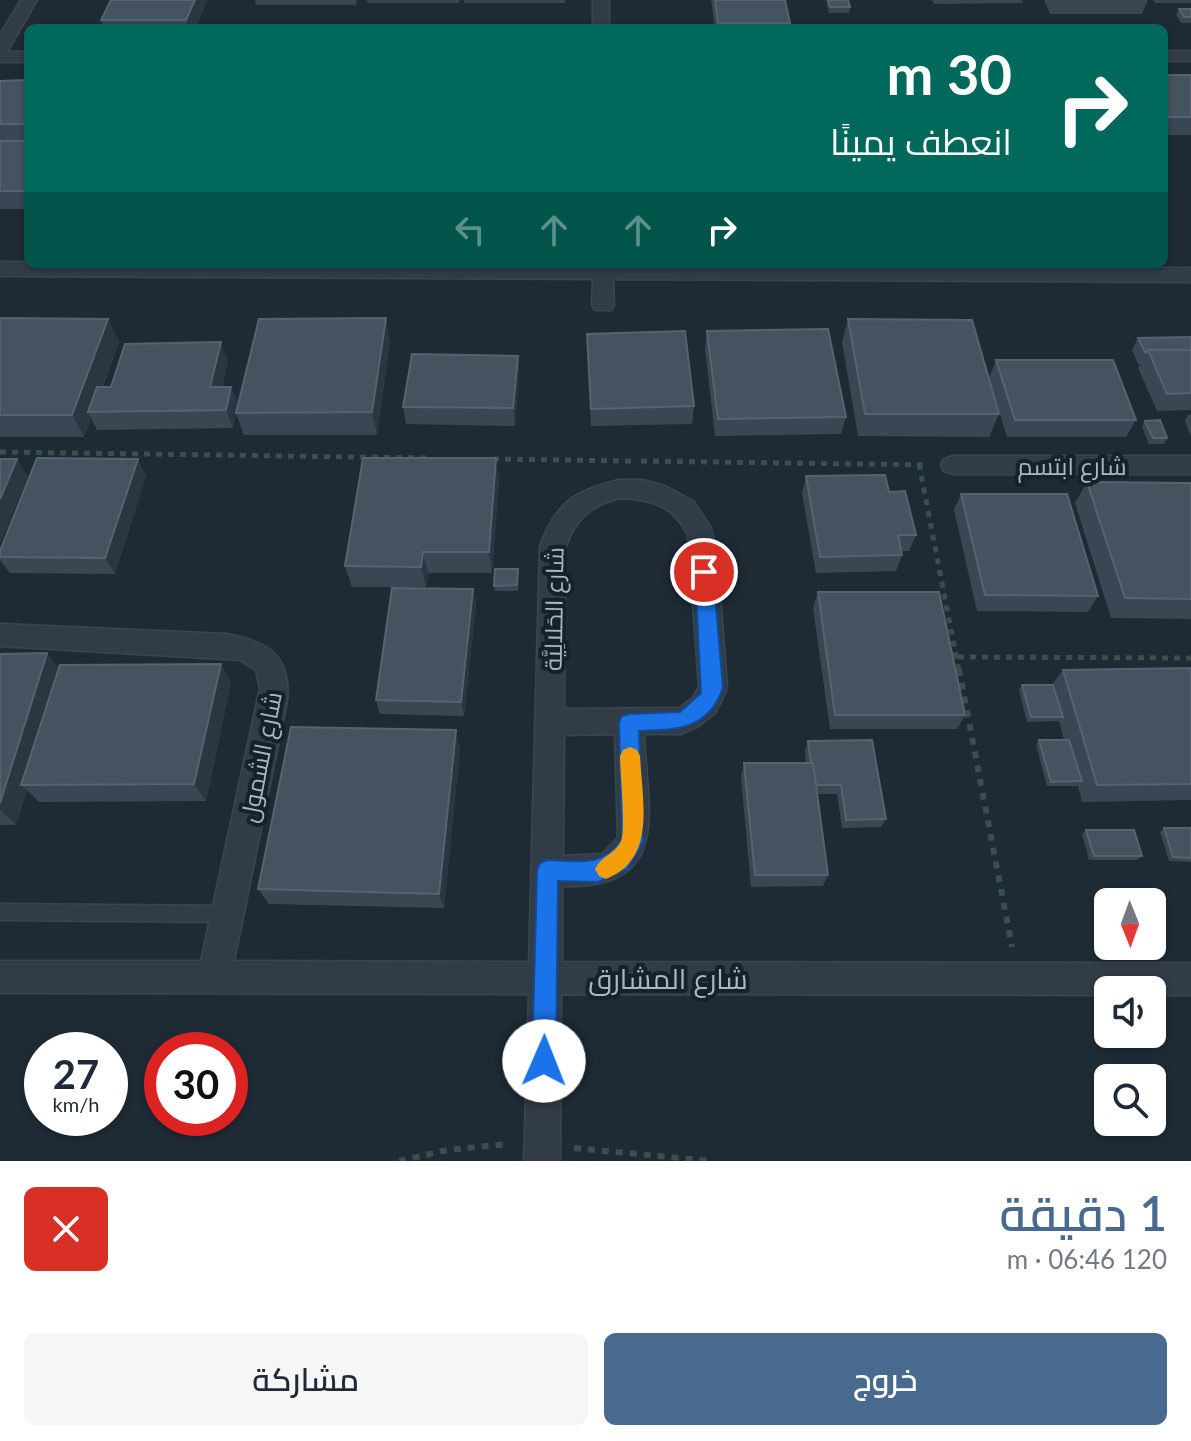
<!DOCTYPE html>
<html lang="ar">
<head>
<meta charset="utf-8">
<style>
  :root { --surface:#fff; --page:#f6f6f7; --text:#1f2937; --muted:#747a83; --accent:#486a8e }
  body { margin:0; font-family:Lato,Cairo,sans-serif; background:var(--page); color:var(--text); direction:rtl; height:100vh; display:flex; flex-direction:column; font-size:30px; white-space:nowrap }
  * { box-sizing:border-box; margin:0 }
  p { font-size:26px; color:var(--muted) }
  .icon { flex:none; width:44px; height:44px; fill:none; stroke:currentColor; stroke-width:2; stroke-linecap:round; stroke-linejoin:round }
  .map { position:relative; height:1161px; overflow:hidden; direction:ltr }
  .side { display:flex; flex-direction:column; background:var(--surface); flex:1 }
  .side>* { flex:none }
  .top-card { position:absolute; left:24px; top:24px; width:1144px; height:244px; border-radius:12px; box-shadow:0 2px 6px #0004; direction:rtl; background:#00695c; color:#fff; overflow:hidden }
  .needle { width:52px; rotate:179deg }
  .fabs { position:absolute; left:1094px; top:888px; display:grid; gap:16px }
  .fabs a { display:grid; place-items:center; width:72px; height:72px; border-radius:12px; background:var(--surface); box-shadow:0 2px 6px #0004; font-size:40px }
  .speed { position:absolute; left:24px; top:1032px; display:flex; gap:16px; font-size:40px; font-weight:700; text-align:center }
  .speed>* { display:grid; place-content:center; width:104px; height:104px; border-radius:50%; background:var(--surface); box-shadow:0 2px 6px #0004; line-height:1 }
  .speed small { font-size:20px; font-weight:400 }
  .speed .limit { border:12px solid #d22; background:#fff; color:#111 }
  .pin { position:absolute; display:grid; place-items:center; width:68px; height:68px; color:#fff; margin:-34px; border:4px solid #fff; border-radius:50%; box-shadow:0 2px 8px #0007 }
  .me { position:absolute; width:88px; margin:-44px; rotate:1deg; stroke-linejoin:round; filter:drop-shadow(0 0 6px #0008) }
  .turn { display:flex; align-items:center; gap:28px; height:168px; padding:0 24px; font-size:36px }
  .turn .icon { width:104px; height:104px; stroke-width:2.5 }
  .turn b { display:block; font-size:56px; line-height:68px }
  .lanes { display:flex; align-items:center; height:76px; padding:0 24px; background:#0003; justify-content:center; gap:40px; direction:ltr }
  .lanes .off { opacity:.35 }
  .round { display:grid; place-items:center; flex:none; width:84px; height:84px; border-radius:12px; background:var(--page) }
  .overview { display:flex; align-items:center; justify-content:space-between; height:136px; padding:0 24px }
  h1 { font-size:48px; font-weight:600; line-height:60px; color:var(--accent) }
  .cta { display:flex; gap:16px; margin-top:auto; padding:16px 24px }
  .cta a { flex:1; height:92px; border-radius:12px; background:var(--accent); color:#fff; font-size:32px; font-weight:600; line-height:92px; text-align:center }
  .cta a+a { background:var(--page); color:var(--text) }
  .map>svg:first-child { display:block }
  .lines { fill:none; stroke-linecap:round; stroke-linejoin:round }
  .service-casing { stroke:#3b454f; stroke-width:3 }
  .minor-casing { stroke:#3b454f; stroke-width:3 }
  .path-far1 { stroke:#384f4e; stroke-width:5; stroke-dasharray:6 6; stroke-linecap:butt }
  .path { stroke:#384f4e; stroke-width:6; stroke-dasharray:7 7; stroke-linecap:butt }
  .service { fill:#323c46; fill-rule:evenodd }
  .minor { fill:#323c46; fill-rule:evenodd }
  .wall { fill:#394754 }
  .shaded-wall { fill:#293743 }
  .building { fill:#455360; stroke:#556370; stroke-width:2 }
  .route { fill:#1a73e8; stroke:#114b97; stroke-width:2 }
  .slow { fill:#f59e0b }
  .labels { text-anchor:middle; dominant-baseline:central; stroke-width:8; stroke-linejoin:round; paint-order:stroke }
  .street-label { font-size:24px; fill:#abb7c3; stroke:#17212a }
  .near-street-label { font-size:28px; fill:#abb7c3; stroke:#17212a }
</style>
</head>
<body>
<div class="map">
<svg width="1191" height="1161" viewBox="0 0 1191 1161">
  <rect width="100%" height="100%" fill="#1e2b35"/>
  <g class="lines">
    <g class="service-casing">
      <path id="service" d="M0,904L228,906L234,908L236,914L234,920L228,922L0,920Z"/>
    </g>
    <g class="minor-casing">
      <g id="minor">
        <path d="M21,0H37L7,52H28V62H0V35Z"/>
        <rect x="593" y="0" width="16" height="28"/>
        <rect x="1164" y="51" width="27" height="10"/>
        <path d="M0,262L1191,268V282L613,279L614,305L611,310H595L592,305L593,279L0,276Z"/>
        <path d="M953,456H1191V474H953L944,471L941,465L944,459Z"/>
        <path d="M619,480H642L665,486L693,501L711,528L717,555L727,687L725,693L715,713L697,727L681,734H644C647,812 673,889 562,886V962L1191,963V995H1152V990H1108V995L561,994L560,1161H524L529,994L0,993V961H201L260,688L256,670L240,660L0,646V624L227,634C268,642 291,655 287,701L234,961L529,962L540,546C556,502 574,491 619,480ZM619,498C650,499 673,505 688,535L699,687L692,699L679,708L564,709L566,546C575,519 591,506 619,498ZM615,734L618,838L602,854L563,856L564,735Z"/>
      </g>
    </g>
    <g class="path-far1">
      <path d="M0,452L427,458"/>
      <path d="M493,459L631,461"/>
      <path d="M641,461L927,465"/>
      <path d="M919,464L959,671"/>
      <path d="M958,657L1191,658"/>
    </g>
    <g class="path">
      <path d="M959,669L1012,947"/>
      <path d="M574,1148L711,1161"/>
      <path d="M399,1161L447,1150L508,1144"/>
    </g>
    <use href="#service" class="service"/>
    <use href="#minor" class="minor"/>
  </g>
  <g class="wall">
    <path d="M207,0L196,28H104L101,20Z"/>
    <path d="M255,0H357L356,5H256Z"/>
    <path d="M367,0H459V3H368Z"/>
    <rect x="464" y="0" width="101" height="3"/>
    <path d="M711,0H785L790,23L789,28H715Z"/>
    <path d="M826,0H848L850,7L849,13H829Z"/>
    <path d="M932,0H1023L1022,3L934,4Z"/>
    <path d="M1044,0H1148L1142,14H1050Z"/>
    <path d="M1153,0H1191V3H1155Z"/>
    <path d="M1179,9H1191V23H1181L1176,15Z"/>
    <rect x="1164" y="75" width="27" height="60"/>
    <path d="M28,80V209H0V81Z"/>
    <path d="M0,318L108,319L119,342L103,387H111L228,360L222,387H231L238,404L233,428L97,430L91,418L84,437H0Z"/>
    <path d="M848,319L999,414L989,437L858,436L842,342Z"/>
    <path d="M707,331L846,417L841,434L715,436L705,349Z"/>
    <path d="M587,334L694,406L692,424L591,426Z"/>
    <path d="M1191,337V410L1157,411L1138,368L1140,364H1138L1132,350L1138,338Z"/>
    <path d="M390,341L377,435H244L236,413Z"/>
    <path d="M518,356L519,374L515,426L406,424L403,407Z"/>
    <path d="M996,360L1136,420L1126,437H1007L989,378Z"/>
    <path d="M1188,415H1191V437L1185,421Z"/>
    <path d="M1145,421L1167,438L1164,444H1149L1142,427Z"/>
    <path d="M496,458L499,480L492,573H428L426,587H352L345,566Z"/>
    <path d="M146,476L115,574L10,573L0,560V551Z"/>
    <path d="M806,476L889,492L916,535L909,551H901L902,555L896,571L816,573L802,493Z"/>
    <path d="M1087,482L1191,483V619L1111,618L1075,503Z"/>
    <path d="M961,494L1098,596L1088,612L977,611L954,510Z"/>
    <path d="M518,575V591H495L494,586Z"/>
    <path d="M473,589L476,605L464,716L380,714L376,700Z"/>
    <path d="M818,592L965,715L957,729H830L813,608Z"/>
    <path d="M0,654L59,668L221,664L231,683L206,801L39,802L27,790L16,825H0Z"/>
    <path d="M1191,668V800L1082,802L1078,786H1047L1036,745L1039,740H1064L1059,721L1027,722L1019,690L1022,685H1052L1063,670Z"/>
    <path d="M808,741L886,819L881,827L842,828L837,794H817L828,875L823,886L751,887L741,777L744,763H806L805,750Z"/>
    <path d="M460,748L444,908L269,904L258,889Z"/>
    <path d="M1164,828H1191V862L1169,861L1160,832Z"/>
    <path d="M1086,830L1142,856L1137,860H1089L1082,834Z"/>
  </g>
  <g class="shaded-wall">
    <path d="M195,0H207L196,28H189L186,20Z"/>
    <path d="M386,318L390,341L377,435L372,412Z"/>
    <path d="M108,319L119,342L93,412H88L91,418L84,437L72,415Z"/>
    <path d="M221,342L228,360L217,404L210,387Z"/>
    <path d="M518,356L519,374L515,426L513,408Z"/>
    <path d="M231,387L238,404L233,428L226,410Z"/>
    <path d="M496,458L499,480L492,573L489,552Z"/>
    <path d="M17,459L28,476L0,545V499Z"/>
    <path d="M138,459L146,476L115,574L105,558Z"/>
    <path d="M423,552L428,573L426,587L421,567Z"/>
    <path d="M473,589L476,605L464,716L461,702Z"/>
    <path d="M47,653L62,672L21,785L27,790L16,825L0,810V803Z"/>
    <path d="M221,664L231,683L206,801L194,784Z"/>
    <path d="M456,730L460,748L444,908L439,894Z"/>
  </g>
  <g class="building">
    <path d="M111,0H195L186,20H101Z"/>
    <path d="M715,0H785L790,23H718Z"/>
    <path d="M828,0H848L850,7H830Z"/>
    <path d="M1179,9H1191V17H1184Z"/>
    <rect x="1164" y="75" width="27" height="42"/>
    <path d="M28,80V124H0V81Z"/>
    <rect x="0" y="141" width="28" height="50"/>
    <path d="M0,318L108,319L72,415H0Z"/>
    <path d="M386,318L372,412L236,413L259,319Z"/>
    <path d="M848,319L972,320L999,414H865Z"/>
    <path d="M828,329L846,417L718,419L707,331Z"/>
    <path d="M685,331L694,406L591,409L587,334Z"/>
    <path d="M1191,337V350H1148L1147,352H1145L1138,338Z"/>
    <path d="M221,342L210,387H231L226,410L88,412L97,387H111L125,344Z"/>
    <path d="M1148,350H1191V393L1167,394Z"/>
    <path d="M412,354L518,356L513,408L403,407Z"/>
    <path d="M996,360H1113L1136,420H1015Z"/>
    <path d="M1160,420L1167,438H1153L1145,421Z"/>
    <path d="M37,458L138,459L105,558L0,557V551Z"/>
    <path d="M363,458H496L489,552H423L421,567L345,566Z"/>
    <path d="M0,459H17L0,499Z"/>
    <path d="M885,475L889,492L905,491L916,535H898L902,555L820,557L806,476Z"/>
    <path d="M1087,482L1191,483V599L1125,598Z"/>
    <path d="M961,494H1067L1098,596L985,595Z"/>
    <path d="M495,569H518L517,585L494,586Z"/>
    <path d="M392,588L473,589L461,702L376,700Z"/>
    <path d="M818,592H939L965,715H835Z"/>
    <path d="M47,653L0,803V654Z"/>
    <path d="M221,664L194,784L21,785L60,665Z"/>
    <path d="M1191,668V784L1097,785L1063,670Z"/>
    <path d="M1022,685H1053L1063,717H1031Z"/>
    <path d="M291,727L456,730L439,894L258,889Z"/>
    <path d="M872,740L886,819L846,820L841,785H816L813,763H811L808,741Z"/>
    <path d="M1039,740H1069L1082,781L1051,782Z"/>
    <path d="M744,763H813L828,875H755Z"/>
    <path d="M1164,828H1191V858L1173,857Z"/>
    <path d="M1086,830H1134L1142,856H1094Z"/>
  </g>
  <path class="route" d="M704,565L713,572L723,687C710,729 677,730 639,731L643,841L640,848L627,869L598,882L558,881L556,1061L552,1070L544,1073L536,1070L532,1061L537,871L540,863L547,860C579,861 602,868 622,839L619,722L622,716L629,714L680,712L701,693L695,572Z"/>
  <path class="slow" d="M630,747L637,750L640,756C642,801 657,859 606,879L599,876L595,869C601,856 615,854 621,841C626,828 620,773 620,756L623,750Z"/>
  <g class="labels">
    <g class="street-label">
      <text x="1072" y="465">شارع ابتسم</text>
      <text transform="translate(553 609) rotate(-89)">شارع الحَلالِيَّة</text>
      <text transform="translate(260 757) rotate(-79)">شارع الشمول</text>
    </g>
    <g class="near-street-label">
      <text x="668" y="978">شارع المشارق</text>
    </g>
  </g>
</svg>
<div class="fabs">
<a><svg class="needle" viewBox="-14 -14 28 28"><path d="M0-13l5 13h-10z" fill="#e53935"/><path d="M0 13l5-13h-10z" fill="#747a83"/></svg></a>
<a><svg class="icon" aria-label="sound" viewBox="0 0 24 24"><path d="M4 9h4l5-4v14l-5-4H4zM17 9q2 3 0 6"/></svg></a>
<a><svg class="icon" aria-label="search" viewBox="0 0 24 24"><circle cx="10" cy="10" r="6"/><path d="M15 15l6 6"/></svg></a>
</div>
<div class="speed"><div>27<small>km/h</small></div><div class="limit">30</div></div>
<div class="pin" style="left:704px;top:572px;background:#d93025"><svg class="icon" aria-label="arrive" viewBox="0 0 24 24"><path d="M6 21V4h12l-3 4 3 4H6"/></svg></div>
<svg class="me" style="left:544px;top:1061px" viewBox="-20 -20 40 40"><circle r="19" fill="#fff"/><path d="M0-13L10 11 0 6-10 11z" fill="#1a73e8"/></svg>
<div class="top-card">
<div class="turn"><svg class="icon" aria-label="right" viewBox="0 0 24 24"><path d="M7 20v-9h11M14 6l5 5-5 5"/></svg><div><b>30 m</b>انعطف يمينًا</div></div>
<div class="lanes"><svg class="icon off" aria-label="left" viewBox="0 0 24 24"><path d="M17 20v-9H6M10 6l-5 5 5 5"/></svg><svg class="icon off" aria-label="ahead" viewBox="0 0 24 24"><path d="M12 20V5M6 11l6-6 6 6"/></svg><svg class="icon off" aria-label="ahead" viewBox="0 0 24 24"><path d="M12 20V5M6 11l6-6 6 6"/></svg><svg class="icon" aria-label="right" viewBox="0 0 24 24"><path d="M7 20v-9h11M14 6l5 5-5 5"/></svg></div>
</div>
</div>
<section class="side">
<div class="overview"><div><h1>1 دقيقة</h1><p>120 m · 06:46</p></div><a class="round" style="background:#d93025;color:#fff"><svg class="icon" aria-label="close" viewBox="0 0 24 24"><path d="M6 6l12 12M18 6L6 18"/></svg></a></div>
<div class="cta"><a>خروج</a><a>مشاركة</a></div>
</section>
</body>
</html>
